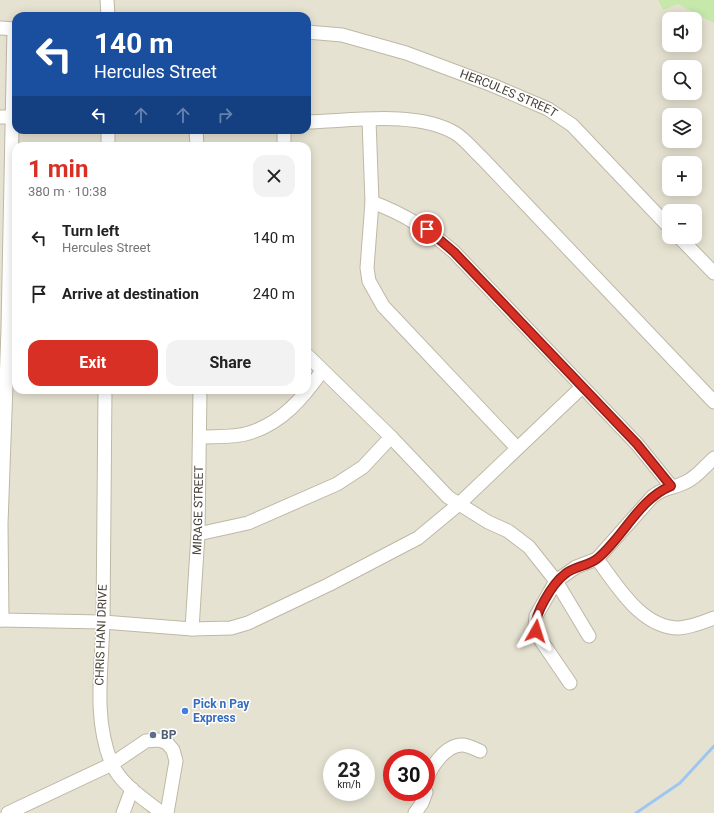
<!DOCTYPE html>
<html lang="en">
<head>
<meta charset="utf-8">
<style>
  :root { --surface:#fff; --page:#f2f2f2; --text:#222; --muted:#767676; --accent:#d93025 }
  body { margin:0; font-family:Roboto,sans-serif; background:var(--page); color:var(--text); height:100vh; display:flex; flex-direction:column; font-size:15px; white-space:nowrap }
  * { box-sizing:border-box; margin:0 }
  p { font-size:13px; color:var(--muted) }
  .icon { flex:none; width:22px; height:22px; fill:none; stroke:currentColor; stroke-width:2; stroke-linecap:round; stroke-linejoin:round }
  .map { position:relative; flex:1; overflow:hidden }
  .panel { position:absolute; left:12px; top:142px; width:299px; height:252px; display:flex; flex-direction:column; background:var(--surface); border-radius:12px; box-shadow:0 2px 10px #0003 }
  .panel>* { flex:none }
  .hud { position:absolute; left:12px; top:12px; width:299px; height:122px; border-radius:12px; box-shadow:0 2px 10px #0003; background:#1a4fa0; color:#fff; overflow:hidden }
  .buttons { position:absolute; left:662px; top:12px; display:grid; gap:8px }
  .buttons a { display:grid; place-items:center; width:40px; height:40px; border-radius:8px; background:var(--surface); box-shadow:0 2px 10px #0003; font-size:20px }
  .speed { position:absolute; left:323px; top:749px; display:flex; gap:8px; font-size:20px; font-weight:700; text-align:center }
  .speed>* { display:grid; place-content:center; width:52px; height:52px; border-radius:50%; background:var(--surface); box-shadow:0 2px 10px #0003; line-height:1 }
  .speed small { font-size:10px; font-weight:400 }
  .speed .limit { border:6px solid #d22; background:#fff; color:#111 }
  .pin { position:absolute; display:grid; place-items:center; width:34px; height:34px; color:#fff; margin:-17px; border:2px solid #fff; border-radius:50%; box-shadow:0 1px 4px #0007 }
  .me { position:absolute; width:44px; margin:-22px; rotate:6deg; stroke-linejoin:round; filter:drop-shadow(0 0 3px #0008) }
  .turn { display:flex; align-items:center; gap:14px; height:84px; padding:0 16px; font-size:18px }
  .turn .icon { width:52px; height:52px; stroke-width:2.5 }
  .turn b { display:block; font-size:28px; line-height:34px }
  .lanes { display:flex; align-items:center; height:38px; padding:0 16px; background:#0003; justify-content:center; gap:20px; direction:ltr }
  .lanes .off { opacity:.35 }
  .round { display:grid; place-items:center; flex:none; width:42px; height:42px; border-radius:12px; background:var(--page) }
  .head { display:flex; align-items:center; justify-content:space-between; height:68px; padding:0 16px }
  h1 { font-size:24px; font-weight:700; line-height:30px; color:var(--accent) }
  .button { display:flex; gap:8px; margin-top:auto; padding:8px 16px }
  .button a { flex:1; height:46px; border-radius:12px; background:var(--accent); color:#fff; font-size:16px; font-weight:700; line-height:46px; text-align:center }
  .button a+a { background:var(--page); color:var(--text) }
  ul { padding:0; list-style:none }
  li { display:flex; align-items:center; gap:12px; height:56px; padding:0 16px }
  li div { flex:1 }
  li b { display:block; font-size:15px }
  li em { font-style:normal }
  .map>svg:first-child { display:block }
  .residential { fill:#e6e2d1; fill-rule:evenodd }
  .green { fill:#c6e8ab }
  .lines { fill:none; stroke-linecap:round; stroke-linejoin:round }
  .stream { stroke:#9ec6f1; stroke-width:3 }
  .minor-casing { stroke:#beb8a6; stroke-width:15 }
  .minor { stroke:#fff; stroke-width:13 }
  .route-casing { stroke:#8d1f18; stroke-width:10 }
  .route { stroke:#d93025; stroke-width:7 }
  .shop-dot { fill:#3f7fe0; stroke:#fff; stroke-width:1.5 }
  .service-dot { fill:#5c6f8a; stroke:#fff; stroke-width:1.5 }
  .labels { text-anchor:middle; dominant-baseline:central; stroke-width:3; stroke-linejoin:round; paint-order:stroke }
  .street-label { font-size:12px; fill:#443f34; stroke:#fff }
  .shop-label { font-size:12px; font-weight:bold; fill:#366cbe; stroke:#fff; text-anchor:start }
  .service-label { font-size:12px; font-weight:bold; fill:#4e5e75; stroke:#fff; text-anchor:start }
</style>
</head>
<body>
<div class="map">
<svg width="714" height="813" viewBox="0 0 714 813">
  <rect width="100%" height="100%" fill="#f2efe4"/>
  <path class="residential" d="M0,0H714V813H0ZM16,16H307V130H16ZM669,19H695V45H669ZM669,67H695V93H669ZM669,115H695V141H669ZM16,146H307V390H16ZM669,163H695V189H669ZM669,211H695V237H669ZM332,758H366V792H332ZM392,758H426V792H392Z"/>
  <path class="green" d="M658,0H714V23L678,4L663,10Z"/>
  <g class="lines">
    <path class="stream" d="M636,813L680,783L714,746"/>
    <g class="minor-casing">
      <g id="minor">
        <path d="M107,0L108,16"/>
        <path d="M0,28L16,29"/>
        <path id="s1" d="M307,32L342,35L406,53L492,85L548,109L572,125L669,227"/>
        <path d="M0,117H13"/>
        <path d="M369,120L372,202L367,268L369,281L383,306L517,448"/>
        <path d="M307,122C351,121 416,110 455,133C465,139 474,151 482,158L714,402"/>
        <path d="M196,130L197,146"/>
        <path d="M108,146V130"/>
        <path d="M284,146V130"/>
        <path d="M372,202C406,215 426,228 454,252L637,444L671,486"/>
        <path d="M679,237L714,273"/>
        <path d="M307,355L391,437L448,497L488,522L508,531L529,547L556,581L589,636"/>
        <path d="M105,390C104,467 104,544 103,621C102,668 93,717 111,762C120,784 144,799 162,813"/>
        <path d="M200,437C215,436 234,438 249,433C282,423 303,398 322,371"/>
        <path d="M198,534L248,523L337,484L363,467L391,437"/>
        <path d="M597,559C617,585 641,628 679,628C690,627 704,622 714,618"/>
        <path d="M0,620L103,622L192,629L231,628L248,623L328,585L418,538L459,504L582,387"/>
        <path d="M2,620L1,524L8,329L14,29"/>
        <path id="s2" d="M192,629L198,534L200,390"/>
        <path d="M570,683L540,639L535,626L536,616L556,581L576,567L597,559L652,497C665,486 673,489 686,482C697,477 705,466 714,458"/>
        <path d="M426,782C430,768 445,745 462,745C468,745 475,749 480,751"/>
        <path d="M8,813L112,764L146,741L159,740L167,743L173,750L176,761L167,813"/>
        <path d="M123,813L132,789"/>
        <path d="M415,813L422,803L426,792"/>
      </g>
    </g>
    <use href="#minor" class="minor"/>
  </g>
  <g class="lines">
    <g class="route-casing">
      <path id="route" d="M427,229L454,252L637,444L671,486C639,499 624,536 598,558C589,566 575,566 565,574C553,583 532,616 536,631"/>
    </g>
    <use href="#route" class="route"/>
  </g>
  <circle class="shop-dot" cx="185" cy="711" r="4"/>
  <circle class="service-dot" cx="153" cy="735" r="4"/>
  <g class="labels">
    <g class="street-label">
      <text stroke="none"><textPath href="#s1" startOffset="212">HERCULES STREET</textPath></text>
      <text stroke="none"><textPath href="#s2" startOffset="119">MIRAGE STREET</textPath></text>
      <text transform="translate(101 635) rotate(-88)">CHRIS HANI DRIVE</text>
    </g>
    <g class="shop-label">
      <text x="193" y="704">Pick n Pay<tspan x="193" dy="14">Express</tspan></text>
    </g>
    <g class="service-label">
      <text x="161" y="735">BP</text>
    </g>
  </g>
</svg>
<div class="buttons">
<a><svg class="icon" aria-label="sound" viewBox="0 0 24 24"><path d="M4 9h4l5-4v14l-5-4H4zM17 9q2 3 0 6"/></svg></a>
<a><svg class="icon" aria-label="search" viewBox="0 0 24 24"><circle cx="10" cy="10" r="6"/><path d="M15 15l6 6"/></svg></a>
<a><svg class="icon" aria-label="layers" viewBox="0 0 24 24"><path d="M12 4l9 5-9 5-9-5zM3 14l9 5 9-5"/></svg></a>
<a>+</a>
<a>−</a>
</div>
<div class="speed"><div>23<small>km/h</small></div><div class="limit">30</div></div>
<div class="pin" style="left:427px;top:229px;background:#d93025"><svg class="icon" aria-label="arrive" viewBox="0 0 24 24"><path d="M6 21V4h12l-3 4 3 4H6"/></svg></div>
<svg class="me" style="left:536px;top:631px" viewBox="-20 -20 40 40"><path d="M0-17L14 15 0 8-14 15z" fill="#d93025" stroke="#fff" stroke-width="4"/></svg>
<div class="hud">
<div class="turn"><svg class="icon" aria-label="left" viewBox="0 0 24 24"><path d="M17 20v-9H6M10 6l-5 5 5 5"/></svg><div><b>140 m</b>Hercules Street</div></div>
<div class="lanes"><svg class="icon" aria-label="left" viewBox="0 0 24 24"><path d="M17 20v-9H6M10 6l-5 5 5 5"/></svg><svg class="icon off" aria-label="ahead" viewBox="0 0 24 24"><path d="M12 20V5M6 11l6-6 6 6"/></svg><svg class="icon off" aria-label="ahead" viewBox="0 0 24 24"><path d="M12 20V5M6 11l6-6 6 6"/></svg><svg class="icon off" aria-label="right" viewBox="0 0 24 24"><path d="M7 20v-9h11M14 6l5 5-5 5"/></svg></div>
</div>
<section class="panel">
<div class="head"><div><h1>1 min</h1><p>380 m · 10:38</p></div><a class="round"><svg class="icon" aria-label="close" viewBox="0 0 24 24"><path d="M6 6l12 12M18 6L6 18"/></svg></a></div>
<ul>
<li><svg class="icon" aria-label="left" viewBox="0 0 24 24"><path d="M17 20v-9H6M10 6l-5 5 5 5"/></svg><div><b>Turn left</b><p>Hercules Street</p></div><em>140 m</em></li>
<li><svg class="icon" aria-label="arrive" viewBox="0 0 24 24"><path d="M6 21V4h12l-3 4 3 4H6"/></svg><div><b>Arrive at destination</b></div><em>240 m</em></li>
</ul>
<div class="button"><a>Exit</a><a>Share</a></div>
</section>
</div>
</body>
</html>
